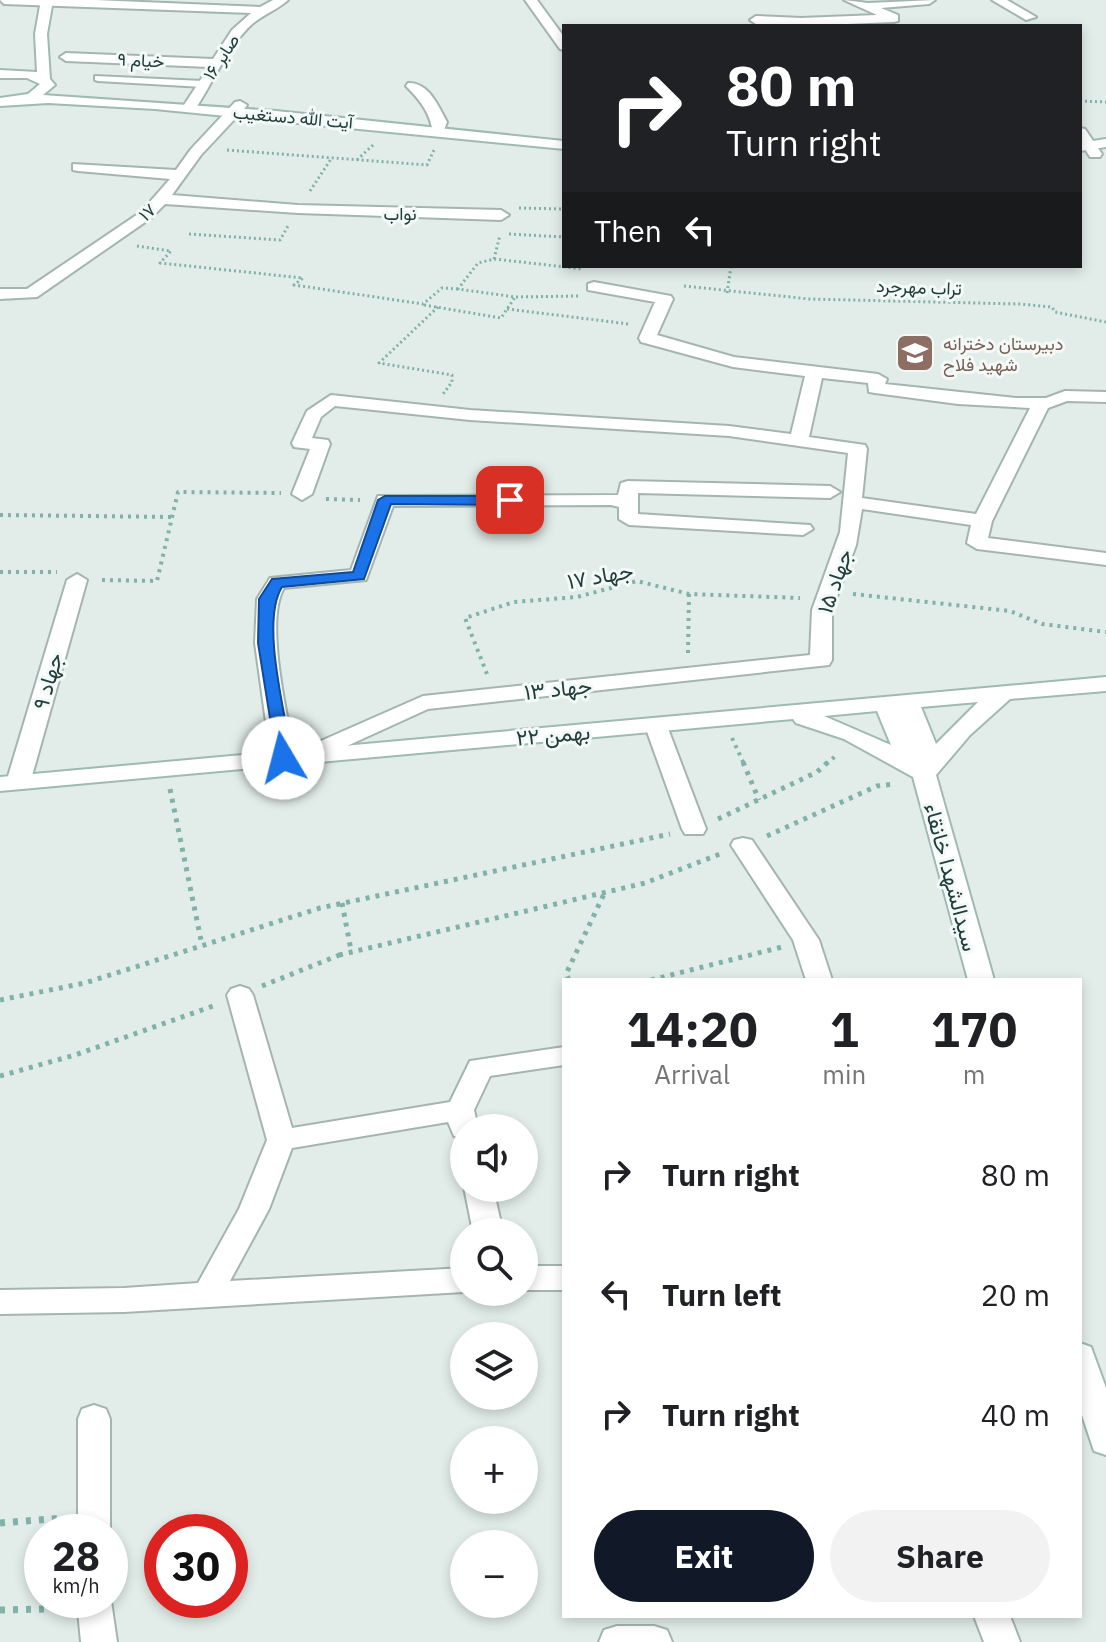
<!DOCTYPE html>
<html lang="en">
<head>
<meta charset="utf-8">
<style>
  :root { --surface:#fff; --page:#f2f2f2; --text:#202124; --muted:#757577; --accent:#111827 }
  body { margin:0; font-family:"IBM Plex Sans",Vazirmatn,sans-serif; background:var(--page); color:var(--text); height:100vh; display:flex; flex-direction:column; font-size:30px; white-space:nowrap }
  * { box-sizing:border-box; margin:0 }
  p { font-size:26px; color:var(--muted) }
  .icon { flex:none; width:44px; height:44px; fill:none; stroke:currentColor; stroke-width:2; stroke-linecap:round; stroke-linejoin:round }
  .map { position:relative; flex:1; overflow:hidden }
  .panel { position:absolute; left:562px; top:978px; width:520px; height:640px; display:flex; flex-direction:column; background:var(--surface); border-radius:0px; box-shadow:0 4px 12px #0003 }
  .panel>* { flex:none }
  .banner { position:absolute; left:562px; top:24px; width:520px; height:244px; border-radius:0px; box-shadow:0 4px 12px #0003; background:#202124; color:#fff; overflow:hidden }
  .controls { position:absolute; left:450px; top:1114px; display:grid; gap:16px }
  .controls a { display:grid; place-items:center; width:88px; height:88px; border-radius:50%; background:var(--surface); box-shadow:0 4px 12px #0003; font-size:40px }
  .speed { position:absolute; left:24px; top:1514px; display:flex; gap:16px; font-size:40px; font-weight:700; text-align:center }
  .speed>* { display:grid; place-content:center; width:104px; height:104px; border-radius:50%; background:var(--surface); box-shadow:0 4px 12px #0003; line-height:1 }
  .speed small { font-size:20px; font-weight:400 }
  .speed .limit { border:12px solid #d22; background:#fff; color:#111 }
  .pin { position:absolute; display:grid; place-items:center; width:68px; height:68px; color:#fff; margin:-34px; border-radius:16px; box-shadow:0 4px 12px #0006 }
  .me { position:absolute; width:88px; margin:-44px; rotate:352deg; stroke-linejoin:round; filter:drop-shadow(0 0 6px #0008) }
  .turn { display:flex; align-items:center; gap:28px; height:168px; padding:0 32px; font-size:36px }
  .turn .icon { width:104px; height:104px; stroke-width:2.5 }
  .turn b { display:block; font-size:56px; line-height:68px }
  .then { display:flex; align-items:center; height:76px; padding:0 32px; background:#0003; gap:16px; font-size:30px }
  .eta { display:flex; justify-content:space-evenly; align-items:center; height:136px; text-align:center }
  .eta b { font-size:48px; font-weight:700; line-height:56px }
  .button { display:flex; gap:16px; margin-top:auto; padding:16px 32px }
  .button a { flex:1; height:92px; border-radius:48px; background:var(--accent); color:#fff; font-size:32px; font-weight:700; line-height:92px; text-align:center }
  .button a+a { background:var(--page); color:var(--text) }
  ul { padding:0; list-style:none }
  li { display:flex; align-items:center; gap:24px; height:120px; padding:0 32px }
  li div { flex:1 }
  li b { display:block; font-size:30px }
  li em { font-style:normal }
  .map>svg:first-child { display:block }
  .lines { fill:none; stroke-linecap:round; stroke-linejoin:round }
  .service-casing { stroke:#a4b5b1; stroke-width:4 }
  .minor-casing { stroke:#a4b5b1; stroke-width:4 }
  .secondary-casing { stroke:#9fb9b3; stroke-width:4 }
  .path-far3 { stroke:#81b2a8; stroke-width:3; stroke-dasharray:2 3; stroke-linecap:butt }
  .path-far2 { stroke:#81b2a8; stroke-width:4; stroke-dasharray:3 5; stroke-linecap:butt }
  .path-far1 { stroke:#81b2a8; stroke-width:5; stroke-dasharray:4 6; stroke-linecap:butt }
  .path { stroke:#81b2a8; stroke-width:7; stroke-dasharray:5 8; stroke-linecap:butt }
  .service { fill:#fff; fill-rule:evenodd }
  .minor { fill:#fff; fill-rule:evenodd }
  .secondary { fill:#fff; fill-rule:evenodd }
  .route { fill:#1a73e8; stroke:#114b97; stroke-width:2 }
  .labels { text-anchor:middle; dominant-baseline:central; stroke-width:6; stroke-linejoin:round; paint-order:stroke }
  .far-street-label { font-size:18px; fill:#213e3a; stroke:#f2f9f6 }
  .far-education-label { font-size:18px; fill:#785e54; stroke:#f2f9f6; text-anchor:start }
  .street-label { font-size:22px; fill:#213e3a; stroke:#f2f9f6 }
</style>
</head>
<body>
<div class="map">
<svg width="1106" height="1642" viewBox="0 0 1106 1642">
  <rect width="100%" height="100%" fill="#e2ede9"/>
  <g class="lines">
    <g class="service-casing">
      <path id="service" d="M95,76L203,81L208,84L203,87L98,81L95,80Z"/>
    </g>
    <g class="minor-casing">
      <g id="minor">
        <path d="M0,0H95L260,7L273,0H288C277,10 262,15 251,25C226,49 213,83 194,111L189,112L182,108L209,67L66,61L60,57L66,53L213,59L232,30L251,13L4,4Z"/>
        <path d="M525,0H537L564,37V50L560,49Z"/>
        <path d="M844,0L868,3L935,0L929,4L881,8L898,15V21L894,22L801,26L756,24L750,20L756,16L801,18L877,15Z"/>
        <path d="M992,0H1007L1036,17L1026,20Z"/>
        <path d="M408,83C429,82 438,106 447,122L443,133H433C430,113 421,101 406,86Z"/>
        <path d="M240,101L247,105L245,108L201,155L172,195L298,205L501,210L509,215L501,220L298,213L165,204L151,218L37,297L0,299V289H27L141,212L170,179L78,171L73,170V164L176,170L191,149L235,102Z"/>
        <path d="M1080,128L1085,129L1102,154L1100,157H1090C1083,146 1080,141 1080,128Z"/>
        <path d="M594,282L671,296L673,299L657,335L734,357L878,374L887,379L885,384L1016,398H1046L1065,391L1106,392V402L1067,401L1048,408L992,521L988,538L1106,553V565L977,549L967,543L971,525L862,509L856,545L832,610V660L829,665L428,709L314,761H298L294,756L298,751L423,696L810,655L812,610L840,532L848,453L729,436L470,420L335,406L321,417L312,438L328,440L330,444L312,494L302,500L292,494L310,449L294,447L292,443L307,411L331,395L470,410L729,426L791,434L805,376L733,367L641,342L639,338L655,302L588,290V284ZM822,378L868,383L869,392L875,393L958,404L1030,408L976,514L862,498L867,449L865,445L809,437Z"/>
        <path d="M628,481L830,486L840,492L830,498L638,493V514L810,525L813,529L803,535L629,525L619,519V507L611,505L393,506L366,580L284,588C264,621 288,718 295,758L291,763H275L271,758L255,643L257,599L270,578L351,570L378,496L618,495L621,483Z"/>
        <path d="M77,574L87,580L30,783L26,788H10L6,783L67,580Z"/>
        <path d="M656,719L664,721L667,726L706,829L703,834H685L682,829L645,726L648,721Z"/>
        <path d="M743,838L752,840L819,940L832,980H806L793,940L731,845L734,840Z"/>
        <path d="M240,986L249,989L253,995L292,1128L450,1102L470,1061L564,1047V1065L490,1076L474,1110L478,1128H464V1139L454,1136L448,1122L292,1148L269,1209L230,1281L464,1268V1292L124,1312L0,1314V1290L124,1288L198,1283L239,1209L267,1140L227,995L231,989Z"/>
        <path d="M464,1187L493,1188L503,1232H473Z"/>
        <rect x="524" y="1266" width="40" height="24"/>
        <path d="M94,1405L106,1409L110,1419V1537V1532H78V1419L82,1409Z"/>
        <path d="M110,1594L117,1642H81L77,1600H110Z"/>
        <path d="M974,1616H1010L1020,1642H984Z"/>
        <path d="M617,1626H654L667,1630L672,1642H599L604,1630Z"/>
      </g>
    </g>
    <g class="secondary-casing">
      <g id="secondary">
        <path d="M41,0H53L47,34L50,79L55,85L43,95L276,111L564,141V149L155,109L48,103L0,106V98L28,94L40,84L27,78H0V70L37,72L35,34Z"/>
        <path d="M1106,139V147L1080,151V143Z"/>
        <path d="M1106,677V691L1010,699L970,735L936,775L994,980H968L913,777L844,739L796,723L793,719L0,791V777ZM978,702L936,744L921,707ZM877,711L891,745L824,716Z"/>
        <path d="M1080,1343L1091,1347L1106,1388V1455L1094,1451L1080,1409Z"/>
      </g>
    </g>
    <g class="path-far3">
      <path d="M1080,101L1106,102"/>
      <path d="M227,150L427,165L434,150"/>
      <path d="M357,160L373,145"/>
      <path d="M310,191L331,159"/>
      <path d="M519,208L564,209"/>
      <path d="M189,234L280,240L288,226"/>
      <path d="M509,234L564,237"/>
      <path d="M137,246L171,251L160,263L303,278L294,285L423,304L442,288L458,289"/>
      <path d="M494,259L500,235"/>
      <path d="M684,286L809,299L1019,304L1052,307L1055,312L1106,322"/>
      <path d="M727,293L731,266"/>
      <path d="M578,296L515,297L458,289L478,263L494,259L583,269"/>
      <path d="M424,305L501,318L515,297"/>
      <path d="M438,307L379,363L452,375V382L443,394"/>
      <path d="M507,309L629,324"/>
    </g>
    <g class="path-far2">
      <path d="M326,499L360,500"/>
      <path d="M0,515L172,517"/>
      <path d="M0,572H57"/>
      <path d="M102,580L157,581L178,492L281,493"/>
      <path d="M853,594L1010,611L1042,624L1106,632"/>
      <path d="M688,653L689,594"/>
      <path d="M487,674L465,618L514,602L577,597L637,581L689,594L800,598"/>
      <path d="M732,738L744,764"/>
      <path d="M826,764L838,754"/>
    </g>
    <g class="path-far1">
      <path d="M743,762L759,800"/>
      <path d="M170,789L202,945"/>
      <path d="M718,819L817,772L828,762"/>
      <path d="M767,836L877,786L894,784"/>
      <path d="M342,903L351,950"/>
      <path d="M339,955L645,883L720,854"/>
      <path d="M569,980L566,974L604,894"/>
      <path d="M651,980L782,947"/>
      <path d="M262,986L342,954"/>
      <path d="M0,1000L85,983L320,908L670,834"/>
      <path d="M0,1076L75,1055L216,1005"/>
    </g>
    <g class="path">
      <path d="M0,1523L63,1518"/>
      <path d="M0,1610L47,1609L62,1604"/>
    </g>
    <use href="#service" class="service"/>
    <use href="#minor" class="minor"/>
    <use href="#secondary" class="secondary"/>
  </g>
  <path class="route" d="M385,496H510L518,500L510,505L391,504L364,579L282,587C260,622 286,716 292,758L290,762H277L258,643L259,599L272,579L353,572L378,500Z"/>
  <defs>
    <g id="school-square" transform="scale(2)"><rect x="-9" y="-9" width="18" height="18" rx="4" fill="#8d6e63" stroke="#f2f9f6"/><path d="M0-5L7-2L0 1L-7-2ZM-4 1L0 2.5L4 1V4Q0 6-4 4Z" fill="#fff"/></g>
  </defs>
  <g fill-rule="evenodd">
    <use href="#school-square" x="915" y="353"/>
  </g>
  <g class="labels">
    <g class="far-street-label">
      <text transform="translate(221 57) rotate(-57)">صابر ۱۶</text>
      <text transform="translate(141 60) rotate(3)">خیام ۹</text>
      <text transform="translate(293 117) rotate(5)">آیت الله دستغیب</text>
      <text transform="translate(147 212) rotate(-43)">۱۷</text>
      <text x="400" y="213">نواب</text>
      <text transform="translate(919 287) rotate(2)">تراب مهرجرد</text>
    </g>
    <g class="far-education-label">
      <text x="943" y="343">دبیرستان دخترانه<tspan x="943" dy="21">شهید فلاح</tspan></text>
    </g>
    <g class="street-label">
      <text transform="translate(600 575) rotate(-10)">جهاد ۱۷</text>
      <text transform="translate(834 581) rotate(-71)">جهاد ۱۵</text>
      <text transform="translate(47 681) rotate(-74)">جهاد ۹</text>
      <text transform="translate(558 688) rotate(-6)">جهاد ۱۳</text>
      <text transform="translate(553 734) rotate(-5)">۲۲ بهمن</text>
      <text transform="translate(952 877) rotate(75)">سیدالشهدا خانقاء</text>
    </g>
  </g>
</svg>
<div class="controls">
<a><svg class="icon" aria-label="sound" viewBox="0 0 24 24"><path d="M4 9h4l5-4v14l-5-4H4zM17 9q2 3 0 6"/></svg></a>
<a><svg class="icon" aria-label="search" viewBox="0 0 24 24"><circle cx="10" cy="10" r="6"/><path d="M15 15l6 6"/></svg></a>
<a><svg class="icon" aria-label="layers" viewBox="0 0 24 24"><path d="M12 4l9 5-9 5-9-5zM3 14l9 5 9-5"/></svg></a>
<a>+</a>
<a>−</a>
</div>
<div class="speed"><div>28<small>km/h</small></div><div class="limit">30</div></div>
<div class="pin" style="left:510px;top:500px;background:#d93025"><svg class="icon" aria-label="arrive" viewBox="0 0 24 24"><path d="M6 21V4h12l-3 4 3 4H6"/></svg></div>
<svg class="me" style="left:283px;top:758px" viewBox="-20 -20 40 40"><circle r="19" fill="#fff"/><path d="M0-13L10 11 0 6-10 11z" fill="#1a73e8"/></svg>
<div class="banner">
<div class="turn"><svg class="icon" aria-label="right" viewBox="0 0 24 24"><path d="M7 20v-9h11M14 6l5 5-5 5"/></svg><div><b>80 m</b>Turn right</div></div>
<div class="then">Then<svg class="icon" aria-label="left" viewBox="0 0 24 24"><path d="M17 20v-9H6M10 6l-5 5 5 5"/></svg></div>
</div>
<section class="panel">
<div class="eta">
<div><b>14:20</b><p>Arrival</p></div>
<div><b>1</b><p>min</p></div>
<div><b>170</b><p>m</p></div>
</div>
<ul>
<li><svg class="icon" aria-label="right" viewBox="0 0 24 24"><path d="M7 20v-9h11M14 6l5 5-5 5"/></svg><div><b>Turn right</b></div><em>80 m</em></li>
<li><svg class="icon" aria-label="left" viewBox="0 0 24 24"><path d="M17 20v-9H6M10 6l-5 5 5 5"/></svg><div><b>Turn left</b></div><em>20 m</em></li>
<li><svg class="icon" aria-label="right" viewBox="0 0 24 24"><path d="M7 20v-9h11M14 6l5 5-5 5"/></svg><div><b>Turn right</b></div><em>40 m</em></li>
</ul>
<div class="button"><a>Exit</a><a>Share</a></div>
</section>
</div>
</body>
</html>
